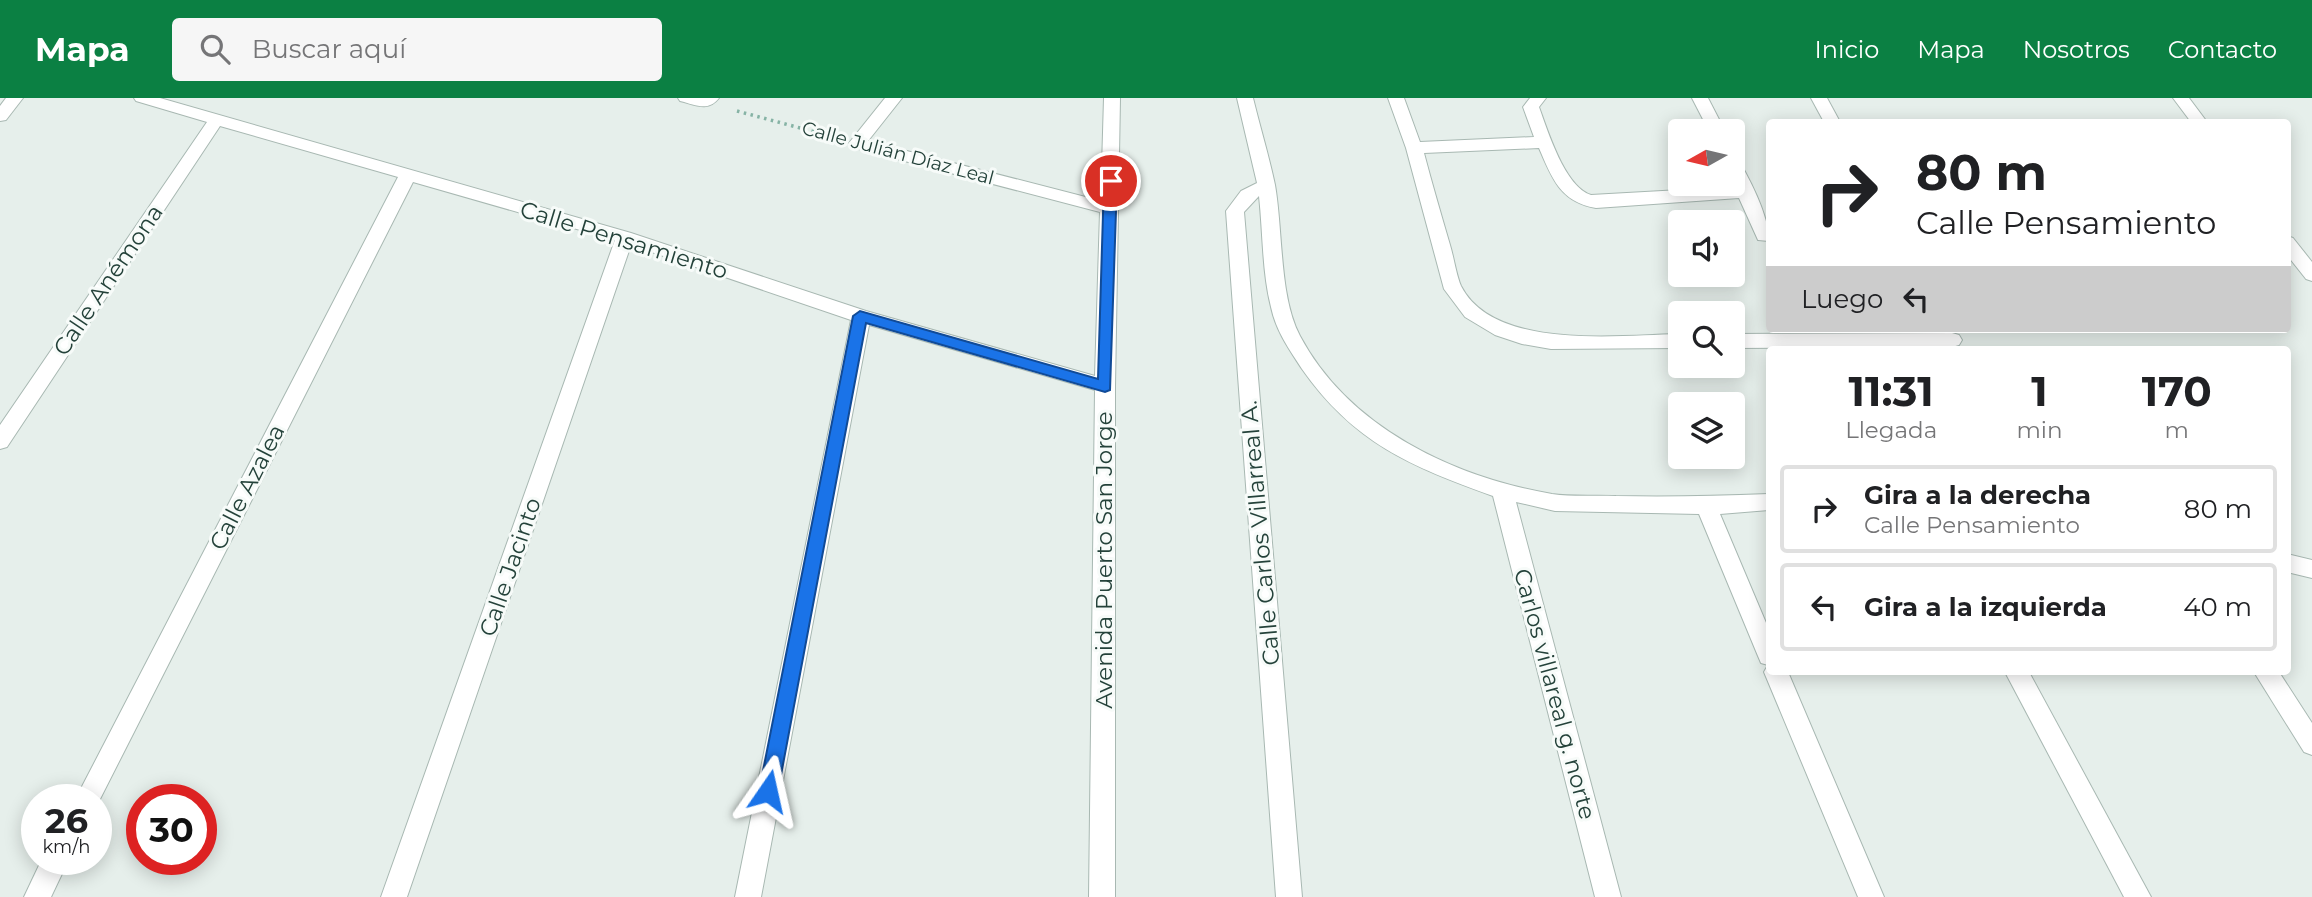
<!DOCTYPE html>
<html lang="es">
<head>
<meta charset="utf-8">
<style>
  :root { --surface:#fff; --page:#f6f6f6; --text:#202124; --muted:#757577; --line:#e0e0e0; --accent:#0b8043 }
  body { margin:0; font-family:Montserrat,sans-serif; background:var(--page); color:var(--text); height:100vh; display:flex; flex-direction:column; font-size:26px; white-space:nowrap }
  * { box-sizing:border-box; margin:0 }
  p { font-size:23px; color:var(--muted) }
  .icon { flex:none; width:38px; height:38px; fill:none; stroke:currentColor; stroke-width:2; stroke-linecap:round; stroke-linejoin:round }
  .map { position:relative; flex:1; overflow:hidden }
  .details { position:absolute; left:1766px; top:248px; width:525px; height:329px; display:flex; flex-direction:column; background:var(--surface); border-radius:7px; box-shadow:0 4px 18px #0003 }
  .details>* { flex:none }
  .top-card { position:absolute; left:1766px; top:21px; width:525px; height:214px; border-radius:7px; box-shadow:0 4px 18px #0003; background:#fff; color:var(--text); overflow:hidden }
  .needle { width:46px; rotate:262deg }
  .controls { position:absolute; left:1668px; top:21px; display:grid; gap:14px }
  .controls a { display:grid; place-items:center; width:77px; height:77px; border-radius:7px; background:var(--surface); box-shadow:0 4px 18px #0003; font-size:35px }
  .speed { position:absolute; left:21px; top:686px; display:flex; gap:14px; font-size:35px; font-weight:700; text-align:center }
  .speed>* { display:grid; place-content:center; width:91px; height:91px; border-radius:50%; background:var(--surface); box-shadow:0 4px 18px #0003; line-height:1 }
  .speed small { font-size:18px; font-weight:400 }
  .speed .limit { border:10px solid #d22; background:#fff; color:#111 }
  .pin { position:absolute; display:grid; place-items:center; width:60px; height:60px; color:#fff; margin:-30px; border:4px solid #fff; border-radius:50%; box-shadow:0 2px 7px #0007 }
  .me { position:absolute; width:77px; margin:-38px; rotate:11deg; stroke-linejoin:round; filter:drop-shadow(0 0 5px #0008) }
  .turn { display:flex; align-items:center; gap:24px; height:147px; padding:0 35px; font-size:32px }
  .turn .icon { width:91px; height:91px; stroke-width:2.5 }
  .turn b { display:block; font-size:49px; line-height:60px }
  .then { display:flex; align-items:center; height:66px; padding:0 35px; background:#0003; gap:14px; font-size:26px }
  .eta { display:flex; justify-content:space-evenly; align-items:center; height:119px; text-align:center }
  .eta b { font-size:42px; font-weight:700; line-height:49px }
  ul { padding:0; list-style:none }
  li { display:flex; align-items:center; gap:21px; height:88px; margin:0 14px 10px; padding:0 21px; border:4px solid var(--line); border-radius:7px }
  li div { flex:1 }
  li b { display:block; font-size:26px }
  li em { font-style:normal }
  header { display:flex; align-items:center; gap:42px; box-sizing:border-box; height:98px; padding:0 35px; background:var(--accent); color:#fff }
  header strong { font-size:33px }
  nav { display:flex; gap:38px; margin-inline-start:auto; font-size:24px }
  .search { width:490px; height:63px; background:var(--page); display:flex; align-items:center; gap:18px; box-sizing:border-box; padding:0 24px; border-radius:7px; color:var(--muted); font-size:26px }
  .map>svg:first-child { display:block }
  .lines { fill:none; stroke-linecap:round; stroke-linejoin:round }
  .minor-casing { stroke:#a8b8b2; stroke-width:2 }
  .path { stroke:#86b3a5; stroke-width:3.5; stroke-dasharray:2.5 4.5; stroke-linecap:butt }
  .minor { fill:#fff; fill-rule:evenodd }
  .route { fill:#1a73e8; stroke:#114b97; stroke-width:2 }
  .labels { text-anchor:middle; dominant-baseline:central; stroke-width:6; stroke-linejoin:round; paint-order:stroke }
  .far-street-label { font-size:19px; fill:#24423a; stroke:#f7fbf9 }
  .street-label { font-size:23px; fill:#24423a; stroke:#f7fbf9 }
</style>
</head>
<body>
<header>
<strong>Mapa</strong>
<div class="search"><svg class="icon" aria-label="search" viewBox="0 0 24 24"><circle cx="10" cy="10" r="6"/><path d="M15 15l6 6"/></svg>Buscar aquí</div>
<nav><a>Inicio</a><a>Mapa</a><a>Nosotros</a><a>Contacto</a></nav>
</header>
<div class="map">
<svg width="2312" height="799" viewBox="0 0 2312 799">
  <rect width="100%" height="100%" fill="#e6efeb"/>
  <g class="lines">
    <g class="minor-casing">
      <g id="minor">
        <path d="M6,0H23L6,22L0,23V8Z"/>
        <path d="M134,0H160L631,135L866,213L1095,278L1100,114L851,49L849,45L885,0H902L868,43L1101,103L1104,0H1120L1115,288V799H1089L1095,292L869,227L761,799H735L851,222L631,147L407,799H381L615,142L413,84L96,709V702H75L398,79L220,28L7,349L0,351V327L207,24L136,3Z"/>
        <path d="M678,0H719C708,14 696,7 680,3Z"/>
        <path d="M1237,0H1253C1260,29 1269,58 1275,87C1283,132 1279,199 1300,238C1349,330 1454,379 1552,396C1572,399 1595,397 1616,398C1667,399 1718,398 1769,396V412L1720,416L1769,532V574H1788L1884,799H1858L1764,574L1768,567L1761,565L1758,558L1699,416L1555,413L1516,404L1621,799H1595L1493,398C1410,368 1354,345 1302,271C1289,251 1276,233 1271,209C1262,174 1263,134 1259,98L1244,114L1302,799H1276L1226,113L1241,93L1257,85Z"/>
        <path d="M1388,0H1404L1420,44L1534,39L1523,9L1530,0H1546L1539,9C1548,34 1565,89 1591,97L1734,89L1732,60L1738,61C1750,82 1769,118 1769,143L1758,142L1739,100L1596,110C1560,104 1552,80 1539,50L1424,55C1432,86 1441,116 1450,147C1454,160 1456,176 1461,188C1494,253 1620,237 1680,236V250L1551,251L1522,246L1495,237L1465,219L1444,191L1406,50Z"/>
        <path d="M1692,0H1708L1725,33H1709Z"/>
        <path d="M1811,0H1827L1840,24H1824Z"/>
        <path d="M2173,0H2189L2207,24H2191Z"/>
        <path d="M2287,138L2293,140L2312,164V183L2306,181L2287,157Z"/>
        <path d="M1952,235L1959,237L1962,242L1959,247L1952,249L1732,250V236Z"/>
        <path d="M2287,456L2312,462V480L2287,474Z"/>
        <path d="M2005,574H2029L2151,799H2124Z"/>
        <path d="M2254,574H2279L2312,625V657L2304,654Z"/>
        <path d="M42,761H69L51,799H24Z"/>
      </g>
    </g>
    <path class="path" d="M737,13L830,38"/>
    <use href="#minor" class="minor"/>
  </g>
  <path class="route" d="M1111,79L1117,83L1110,292L1105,294L866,225L778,693L775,700L768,702L762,700L759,693L853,218L860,213L1098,281L1104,83Z"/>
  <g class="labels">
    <g class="far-street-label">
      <text transform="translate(898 55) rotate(15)">Calle Julián Díaz Leal</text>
    </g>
    <g class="street-label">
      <text transform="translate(624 142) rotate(17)">Calle Pensamiento</text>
      <text transform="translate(108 182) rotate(-56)">Calle Anémona</text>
      <text transform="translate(247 389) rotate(-63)">Calle Azalea</text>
      <text transform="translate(1260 435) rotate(-95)">Calle Carlos Villarreal A.</text>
      <text transform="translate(1104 462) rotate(-90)">Avenida Puerto San Jorge</text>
      <text transform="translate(510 469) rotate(-71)">Calle Jacinto</text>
      <text transform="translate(1555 596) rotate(75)">Carlos villareal g. norte</text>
    </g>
  </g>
</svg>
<div class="controls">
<a><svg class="needle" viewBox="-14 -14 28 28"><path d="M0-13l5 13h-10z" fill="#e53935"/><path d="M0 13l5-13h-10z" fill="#757577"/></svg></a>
<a><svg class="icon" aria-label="sound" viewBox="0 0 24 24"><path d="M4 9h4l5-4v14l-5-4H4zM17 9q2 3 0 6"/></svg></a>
<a><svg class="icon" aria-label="search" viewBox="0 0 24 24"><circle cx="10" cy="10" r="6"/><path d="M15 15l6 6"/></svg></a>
<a><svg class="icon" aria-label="layers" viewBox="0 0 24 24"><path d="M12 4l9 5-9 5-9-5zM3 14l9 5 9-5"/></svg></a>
</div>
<div class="speed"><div>26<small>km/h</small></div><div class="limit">30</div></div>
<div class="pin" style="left:1111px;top:83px;background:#d93025"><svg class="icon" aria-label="arrive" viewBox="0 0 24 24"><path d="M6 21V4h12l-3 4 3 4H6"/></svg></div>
<svg class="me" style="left:768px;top:693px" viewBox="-20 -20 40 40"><path d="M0-17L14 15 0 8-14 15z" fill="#1a73e8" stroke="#fff" stroke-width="4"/></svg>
<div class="top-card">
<div class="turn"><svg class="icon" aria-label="right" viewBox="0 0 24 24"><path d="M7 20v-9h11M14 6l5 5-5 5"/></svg><div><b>80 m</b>Calle Pensamiento</div></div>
<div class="then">Luego<svg class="icon" aria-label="left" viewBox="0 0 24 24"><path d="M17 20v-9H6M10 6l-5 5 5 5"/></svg></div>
</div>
<section class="details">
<div class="eta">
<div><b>11:31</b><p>Llegada</p></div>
<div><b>1</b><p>min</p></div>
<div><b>170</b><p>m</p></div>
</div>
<ul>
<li><svg class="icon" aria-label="right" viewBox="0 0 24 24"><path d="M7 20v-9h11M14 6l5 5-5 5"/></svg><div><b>Gira a la derecha</b><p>Calle Pensamiento</p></div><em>80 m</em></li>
<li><svg class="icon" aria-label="left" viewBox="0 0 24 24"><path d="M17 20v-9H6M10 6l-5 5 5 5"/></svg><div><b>Gira a la izquierda</b></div><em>40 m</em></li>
</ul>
</section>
</div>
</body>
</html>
